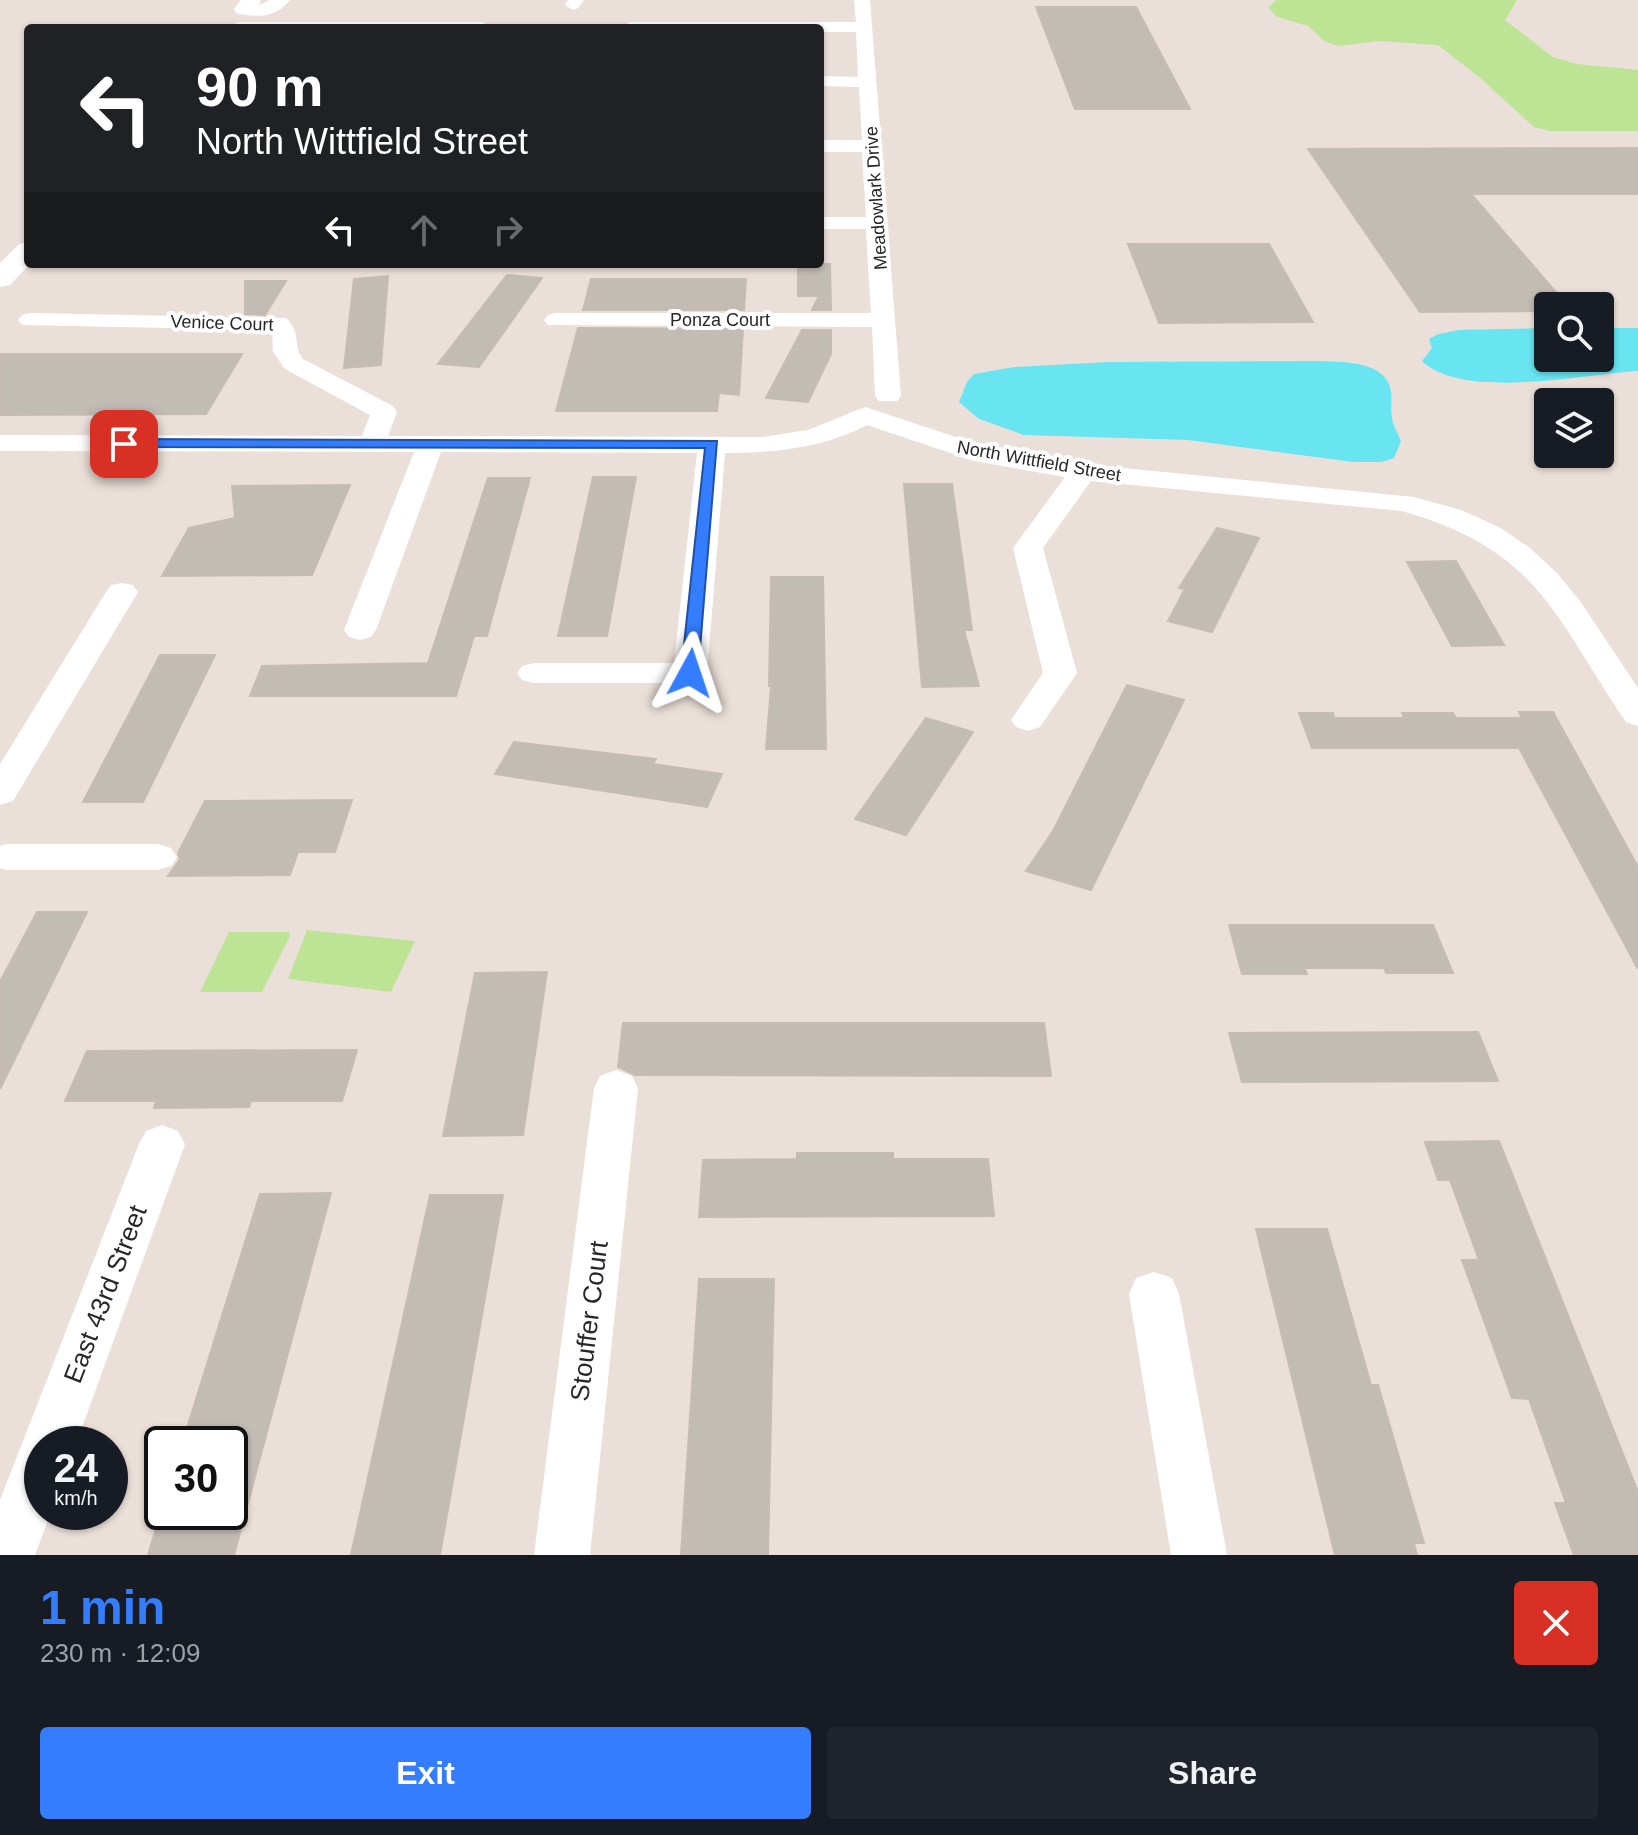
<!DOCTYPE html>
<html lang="en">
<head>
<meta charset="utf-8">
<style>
  :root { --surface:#171b24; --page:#20242c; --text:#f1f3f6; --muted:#9ea1a6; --accent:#337dfe }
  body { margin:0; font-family:Arial,sans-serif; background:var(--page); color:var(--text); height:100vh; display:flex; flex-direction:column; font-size:30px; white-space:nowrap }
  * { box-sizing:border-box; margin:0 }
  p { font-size:26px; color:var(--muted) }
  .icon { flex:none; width:44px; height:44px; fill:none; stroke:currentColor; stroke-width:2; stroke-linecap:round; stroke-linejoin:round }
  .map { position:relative; height:1555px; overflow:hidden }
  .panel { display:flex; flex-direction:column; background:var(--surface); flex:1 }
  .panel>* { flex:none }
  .hud { position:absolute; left:24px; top:24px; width:800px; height:244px; border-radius:8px; box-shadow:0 2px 6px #0004; background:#202124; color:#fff; overflow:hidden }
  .controls { position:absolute; left:1534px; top:292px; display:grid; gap:16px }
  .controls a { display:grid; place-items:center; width:80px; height:80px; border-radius:8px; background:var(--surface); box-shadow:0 2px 6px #0004; font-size:40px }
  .speed { position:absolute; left:24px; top:1426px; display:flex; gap:16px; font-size:40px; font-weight:700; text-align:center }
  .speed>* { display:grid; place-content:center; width:104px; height:104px; border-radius:50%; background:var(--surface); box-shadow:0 2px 6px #0004; line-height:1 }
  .speed small { font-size:20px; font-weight:400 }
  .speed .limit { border:4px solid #111; border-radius:12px; background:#fff; color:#111 }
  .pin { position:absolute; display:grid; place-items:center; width:68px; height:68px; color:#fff; margin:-34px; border-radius:16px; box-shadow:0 4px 12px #0006 }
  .me { position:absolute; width:88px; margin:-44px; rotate:5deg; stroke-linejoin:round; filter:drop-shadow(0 0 6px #0008) }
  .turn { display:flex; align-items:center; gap:28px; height:168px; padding:0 40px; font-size:36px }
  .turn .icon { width:104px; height:104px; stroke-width:2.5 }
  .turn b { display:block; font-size:56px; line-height:68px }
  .lanes { display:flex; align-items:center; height:76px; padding:0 40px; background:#0003; justify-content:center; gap:40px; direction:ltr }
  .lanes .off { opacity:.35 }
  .round { display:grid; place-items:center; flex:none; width:84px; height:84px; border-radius:8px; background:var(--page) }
  .headline { display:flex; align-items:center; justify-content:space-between; height:136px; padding:0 40px }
  h1 { font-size:48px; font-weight:600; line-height:60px; color:var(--accent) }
  .button { display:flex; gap:16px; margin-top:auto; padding:16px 40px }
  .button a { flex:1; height:92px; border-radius:8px; background:var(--accent); color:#fff; font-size:32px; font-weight:600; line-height:92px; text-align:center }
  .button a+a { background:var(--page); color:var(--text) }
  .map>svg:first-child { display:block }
  .green { fill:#bde494 }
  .water { fill:#68e5f1 }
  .building { fill:#c2bcb5; stroke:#c6bcb3; stroke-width:2 }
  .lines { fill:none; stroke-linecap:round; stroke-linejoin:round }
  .minor { fill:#fff; fill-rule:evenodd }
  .tertiary { fill:#fff; fill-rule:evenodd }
  .route { fill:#337dfe; stroke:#2151a5; stroke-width:2 }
  .labels { text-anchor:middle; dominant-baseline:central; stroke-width:8; stroke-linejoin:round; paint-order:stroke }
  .far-street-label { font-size:18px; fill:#282828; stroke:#fff }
  .near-street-label { font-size:26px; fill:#282828; stroke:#fff }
</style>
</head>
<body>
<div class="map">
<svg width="1638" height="1555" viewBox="0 0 1638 1555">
  <rect width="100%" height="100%" fill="#ebe0d9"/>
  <g class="green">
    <path d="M1277,0H1517L1505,20L1553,57L1577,64L1638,70V131H1550L1534,127L1479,77L1438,45L1379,41L1339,46L1324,41L1308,26L1277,17L1268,7Z"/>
    <path d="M307,930L415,941L391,992L288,979Z"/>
    <path d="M229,932H289L290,936L262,992H200Z"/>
  </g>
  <g class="water">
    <path d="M1548,328V358H1600V328H1638V371C1583,374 1464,401 1422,361L1432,348L1429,339L1438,334L1459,330Z"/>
    <path d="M1317,361C1338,362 1383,360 1390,387C1393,396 1390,408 1392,418C1393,426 1398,433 1401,441L1394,458L1381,462H1353L1188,440L1024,435L979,419L959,402L967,382L974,374L1014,367L1108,362Z"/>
  </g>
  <g class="building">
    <path d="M1036,7H1136L1190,109H1075Z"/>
    <path d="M1638,148V194H1471L1568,306H1548V311L1420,312L1308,149Z"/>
    <path d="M1128,244H1269L1313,322L1159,323Z"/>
    <path d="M798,264H830L831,310H812L819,296H798Z"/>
    <path d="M507,275L542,278L479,367L438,364Z"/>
    <path d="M388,276L381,365L344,368L354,279Z"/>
    <path d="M591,279H746L744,310H583Z"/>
    <path d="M245,281H286L265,315L245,314Z"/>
    <path d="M578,328L743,329L739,395L719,393L717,411H556Z"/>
    <path d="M802,330H831V354L808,402L766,398Z"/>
    <path d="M0,354H242L206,414L0,415Z"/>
    <path d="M593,477H636L607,636H558Z"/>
    <path d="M488,478H530L487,636H474L456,696H250L262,666L428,663Z"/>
    <path d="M904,484H952L972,630H964L979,686L922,687Z"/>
    <path d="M350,485L312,575L162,576L189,528L235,518L232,486Z"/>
    <path d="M1217,528L1259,538L1212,632L1168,621L1185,589L1179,588Z"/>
    <path d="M1456,561L1504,645L1452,646L1407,562Z"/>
    <path d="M771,577H823L825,687L819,688L825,689L826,749H766L771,686H769Z"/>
    <path d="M160,655H215L143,802H83Z"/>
    <path d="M1127,685L1184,700L1091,890L1026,871L1053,831Z"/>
    <path d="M1519,712H1553L1638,867V969L1519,748H1312L1299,713H1333L1334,718H1404L1402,713H1453L1456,718H1522Z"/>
    <path d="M926,718L973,732L906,835L855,819Z"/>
    <path d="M514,742L656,759L653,764L722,774L707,807L495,774Z"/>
    <path d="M352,800L335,852H298L290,875L168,876L180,859L178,853L205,801Z"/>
    <path d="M37,912H87L0,1089V982Z"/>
    <path d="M1229,925H1433L1453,973H1386L1384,968H1304L1307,974H1242Z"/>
    <path d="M547,972L523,1135L443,1136L475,973Z"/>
    <path d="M623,1023H1044L1051,1076L635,1075L618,1067Z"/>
    <path d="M1478,1032L1498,1081L1242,1082L1229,1033Z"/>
    <path d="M357,1050L342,1101H251L249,1107L154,1108L156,1101H65L87,1051Z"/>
    <path d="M1499,1141L1638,1492V1555H1574L1555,1503H1566L1529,1399L1512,1398L1462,1260H1479L1450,1180H1438L1425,1142Z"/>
    <path d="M797,1153H893V1159H988L994,1216L699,1217L703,1160L797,1159Z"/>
    <path d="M331,1193L234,1555H148L161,1512H230V1444H182L260,1194Z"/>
    <path d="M430,1195H503L440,1555H351Z"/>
    <path d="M1256,1229H1327L1371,1385H1378L1424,1543H1414L1417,1555H1335Z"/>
    <path d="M699,1279H774L768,1555H681Z"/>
  </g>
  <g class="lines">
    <g class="minor">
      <path d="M568,0H584L578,8L573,10L565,5Z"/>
      <path d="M854,0H870L901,396L897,401H879L875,396L872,327L548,325L544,320L548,315L556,313H871L866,229H820V217H866L862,152H820V140H862L859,87L820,86V76L858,77L856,32H820V28L622,27L630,22H856Z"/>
      <path d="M240,22H483L491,27L233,28L234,24Z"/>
      <path d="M30,313L286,318C302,333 292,345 303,359L393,406L397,412L388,436L763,437L808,430L865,407L989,448L1083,464L1414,497L1461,510L1499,527L1530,548L1557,573L1580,601L1638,688V726L1626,722C1554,616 1539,550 1402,511L1091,481L1043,548L1077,673L1040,727L1028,731L1016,727L1011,720L1043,673L1013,548L1065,477L974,461L867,425C824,448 774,453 725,453L707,673L702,680L690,683H534L522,680L517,673L522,666L534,663H674L697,453L441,452L376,630L371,637L360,640L349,637L344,630L414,452L0,451V435L362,436L370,415L285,369L273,352L272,330L22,325L18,320L22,315Z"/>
      <path d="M122,583L133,585L138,592L13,801L0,805V764L106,592L111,585Z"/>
      <path d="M6,844H158L171,848L177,857L171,866L158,870H6L0,868V846Z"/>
      <path d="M616,1070L632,1076L638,1088L590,1555H534L594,1088L600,1076Z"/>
      <path d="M162,1125L178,1131L185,1144L76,1444H42V1512H51L35,1555H0V1500L139,1144L146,1131Z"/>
      <path d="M1154,1272L1172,1278L1179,1294L1227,1555H1171L1129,1294L1136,1278Z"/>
    </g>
    <g class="tertiary">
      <path d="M241,0H261L259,5L270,0H290C276,18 257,18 236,13L234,9Z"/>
      <path d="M28,242L30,264L10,285L0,287V263L19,244Z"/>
    </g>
  </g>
  <path class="route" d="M124,439L717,441L698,673L690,678L681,673L705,448L119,447V441Z"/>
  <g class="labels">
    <g class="far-street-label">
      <text transform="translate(876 198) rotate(-94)">Meadowlark Drive</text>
      <text x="720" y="320">Ponza Court</text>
      <text transform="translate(222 323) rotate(2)">Venice Court</text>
      <text transform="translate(1039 461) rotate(10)">North Wittfield Street</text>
    </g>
    <g class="near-street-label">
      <text transform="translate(105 1294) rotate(-69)">East 43rd Street</text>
      <text transform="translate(589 1321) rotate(-83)">Stouffer Court</text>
    </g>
  </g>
</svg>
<div class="controls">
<a><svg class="icon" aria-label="search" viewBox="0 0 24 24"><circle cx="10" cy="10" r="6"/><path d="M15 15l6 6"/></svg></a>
<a><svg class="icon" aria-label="layers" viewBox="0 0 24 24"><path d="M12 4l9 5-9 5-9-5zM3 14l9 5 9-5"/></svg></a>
</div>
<div class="speed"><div>24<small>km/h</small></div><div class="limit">30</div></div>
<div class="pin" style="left:124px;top:444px;background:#d93025"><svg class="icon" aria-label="arrive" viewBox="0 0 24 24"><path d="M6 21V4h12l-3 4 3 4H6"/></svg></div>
<svg class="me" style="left:690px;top:673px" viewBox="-20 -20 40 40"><path d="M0-17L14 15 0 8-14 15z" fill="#337dfe" stroke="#fff" stroke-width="4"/></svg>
<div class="hud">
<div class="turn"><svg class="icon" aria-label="left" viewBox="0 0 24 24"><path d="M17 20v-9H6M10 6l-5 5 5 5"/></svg><div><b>90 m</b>North Wittfield Street</div></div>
<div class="lanes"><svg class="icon" aria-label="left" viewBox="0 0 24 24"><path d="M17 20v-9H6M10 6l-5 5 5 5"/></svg><svg class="icon off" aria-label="ahead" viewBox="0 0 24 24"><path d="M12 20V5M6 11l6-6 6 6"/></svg><svg class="icon off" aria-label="right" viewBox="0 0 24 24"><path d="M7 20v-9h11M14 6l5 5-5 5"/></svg></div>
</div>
</div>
<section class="panel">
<div class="headline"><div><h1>1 min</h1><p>230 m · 12:09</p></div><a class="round" style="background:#d93025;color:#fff"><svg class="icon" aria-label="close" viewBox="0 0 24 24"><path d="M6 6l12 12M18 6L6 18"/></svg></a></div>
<div class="button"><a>Exit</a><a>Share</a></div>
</section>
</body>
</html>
